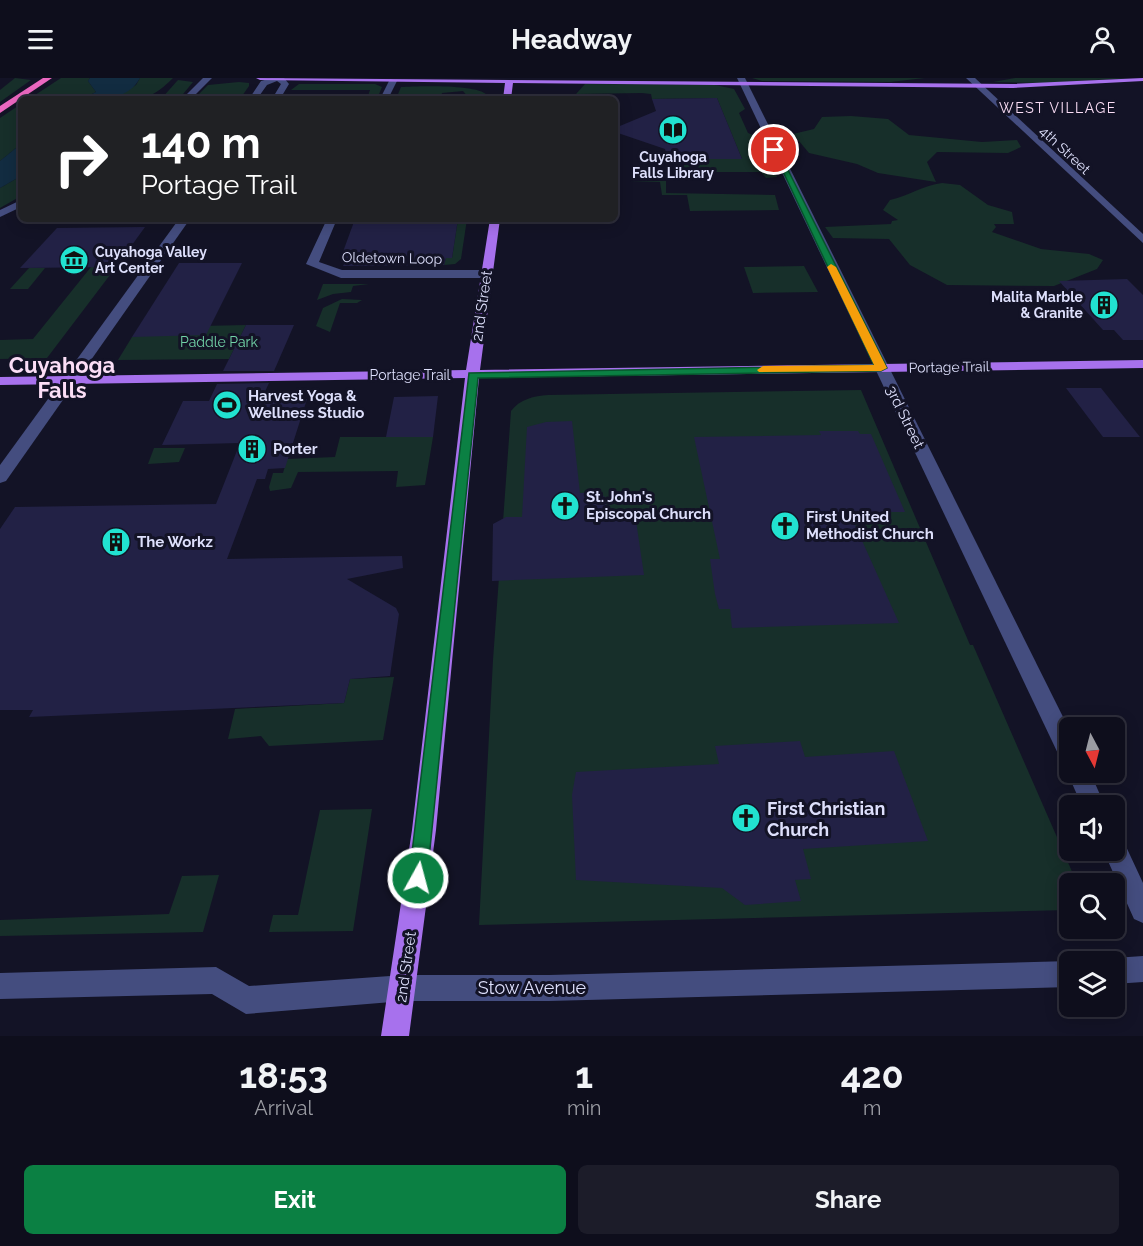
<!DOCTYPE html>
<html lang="en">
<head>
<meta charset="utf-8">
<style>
  :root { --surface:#0e0e1c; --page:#1c1c29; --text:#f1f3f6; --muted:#9b9ca3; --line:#2e2e3b; --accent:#0b8043 }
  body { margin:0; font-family:Raleway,sans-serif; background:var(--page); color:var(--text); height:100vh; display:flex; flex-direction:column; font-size:22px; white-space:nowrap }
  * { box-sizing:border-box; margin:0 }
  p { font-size:20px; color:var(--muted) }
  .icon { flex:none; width:33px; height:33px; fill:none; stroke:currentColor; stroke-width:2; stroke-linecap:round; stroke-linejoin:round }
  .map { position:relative; height:958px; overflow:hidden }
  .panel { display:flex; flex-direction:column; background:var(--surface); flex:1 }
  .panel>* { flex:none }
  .top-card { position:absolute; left:18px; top:18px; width:600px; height:126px; border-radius:9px; box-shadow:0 3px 15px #0003,0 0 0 2px var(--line); background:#202124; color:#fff; overflow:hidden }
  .needle { width:39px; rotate:173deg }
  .buttons { position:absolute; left:1059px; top:639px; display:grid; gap:12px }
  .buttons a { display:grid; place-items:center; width:66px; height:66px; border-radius:9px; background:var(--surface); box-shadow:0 3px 15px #0003,0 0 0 2px var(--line); font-size:30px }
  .pin { position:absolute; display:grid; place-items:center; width:51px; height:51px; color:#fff; margin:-26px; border:3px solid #fff; border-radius:50%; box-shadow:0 2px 6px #0007 }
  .me { position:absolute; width:66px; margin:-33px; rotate:7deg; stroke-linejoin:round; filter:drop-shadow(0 0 4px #0008) }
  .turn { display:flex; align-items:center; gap:21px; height:126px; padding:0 24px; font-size:27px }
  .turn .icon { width:78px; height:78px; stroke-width:2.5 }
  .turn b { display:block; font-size:42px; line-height:51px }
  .eta { display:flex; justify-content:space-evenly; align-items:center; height:102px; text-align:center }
  .eta b { font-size:36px; font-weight:700; line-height:42px }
  .button { display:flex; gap:12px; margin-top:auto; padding:12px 24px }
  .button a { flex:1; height:69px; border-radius:9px; background:var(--accent); color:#fff; font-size:24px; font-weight:700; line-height:69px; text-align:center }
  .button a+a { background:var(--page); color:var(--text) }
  header { display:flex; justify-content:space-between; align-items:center; height:78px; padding:0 24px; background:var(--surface); font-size:27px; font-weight:700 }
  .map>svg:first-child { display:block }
  .green { fill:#172f2a }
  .water { fill:#122c41 }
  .building { fill:#222145 }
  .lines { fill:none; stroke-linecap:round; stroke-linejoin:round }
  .minor { fill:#444d7f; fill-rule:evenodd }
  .major { fill:#a771ed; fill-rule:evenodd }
  .highway { fill:#eb67c0; fill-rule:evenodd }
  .route { fill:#0b8043; stroke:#07532c; stroke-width:1.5 }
  .slow { fill:#f59e0b }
  .labels { text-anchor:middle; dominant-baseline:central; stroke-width:6; stroke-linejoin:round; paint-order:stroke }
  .far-neighbourhood-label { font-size:14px; letter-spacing:1.5px; fill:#fbdef6; stroke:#131326 }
  .far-street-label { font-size:14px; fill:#dddffb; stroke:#131326 }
  .far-poi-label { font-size:14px; font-weight:bold; fill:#dddffb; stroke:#131326 }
  .far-park-label { font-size:14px; fill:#71d2a7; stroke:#131326 }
  .street-label { font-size:15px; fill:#dddffb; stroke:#131326 }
  .poi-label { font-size:15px; font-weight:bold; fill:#dddffb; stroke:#131326; text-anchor:start }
  .near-poi-label { font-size:18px; font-weight:bold; fill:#dddffb; stroke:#131326; text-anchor:start }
  .near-street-label { font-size:18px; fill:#dddffb; stroke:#131326 }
  .far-town-label { font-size:22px; font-weight:bold; fill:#fbdef6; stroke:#131326 }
</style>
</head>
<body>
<header><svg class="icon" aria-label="menu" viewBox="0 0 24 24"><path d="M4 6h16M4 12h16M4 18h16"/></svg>Headway<svg class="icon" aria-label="person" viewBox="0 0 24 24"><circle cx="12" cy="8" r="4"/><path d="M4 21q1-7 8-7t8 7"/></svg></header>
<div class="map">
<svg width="1143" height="958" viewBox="0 0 1143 958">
  <rect width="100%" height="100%" fill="#131326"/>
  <g class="green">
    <path d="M15,0L31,2L0,24V12Z"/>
    <path d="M61,0H90L88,3L96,14L82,21H29Z"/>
    <path d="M140,0H173C150,23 142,21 111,21L136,7Z"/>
    <path d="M752,0H925L890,4L762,3Z"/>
    <path d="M1015,0H1131L1043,5L993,4Z"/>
    <path d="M178,2L193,4L179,21H161Z"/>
    <path d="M239,4L249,5V8L242,18L194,21L208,7Z"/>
    <path d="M299,6H375L382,9L377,21H367L370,12H291Z"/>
    <path d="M585,6L715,7L734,11L745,31L739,35L748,55L760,60L777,99L766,100L761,94H681L674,91L696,81H742L717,20L652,21L651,16L642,15L576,16Z"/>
    <path d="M401,9C417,8 478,6 487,17L486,21L469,20L463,13L442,15L440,21H396Z"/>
    <path d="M21,26V66L0,83V40Z"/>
    <path d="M851,38L888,41L909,57L982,64L1017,62L1021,69L1008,75L937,74L927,84L936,104L878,95L857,86L809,75L793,56L814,51L822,39Z"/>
    <path d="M21,98V118L0,130V110Z"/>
    <path d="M630,103H666V115L775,117L779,132L690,133L687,117H662L660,104Z"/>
    <path d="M942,105L960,107L988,127L1012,134L1014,146H994L996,149L992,154L1041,171L1089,176L1103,182L1097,191L1054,208L947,207L910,187L889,161L833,160L825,149L891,146L892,143L898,142L883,132L890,122C908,118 924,107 942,105Z"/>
    <path d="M458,141H467L461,181L455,186L444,187L446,180H452Z"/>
    <path d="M804,188L818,214L753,215L744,189Z"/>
    <path d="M91,189H116L47,280L0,281V262L33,261Z"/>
    <path d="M29,190H45L28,211H10Z"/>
    <path d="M323,206H369L353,208L351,214L333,216L317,222Z"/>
    <path d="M342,221L362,222L357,225H340L330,254L316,248L323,230Z"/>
    <path d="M246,247L229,281L118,282L132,259L201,248Z"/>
    <path d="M861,312L970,567H973L1077,805L1070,806L1069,832L479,847L493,582L511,333C520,321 534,318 548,317Z"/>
    <path d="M340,359H433L425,407L396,409L398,393L298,394L291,410L270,413L269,409L273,395H283L287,381L335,379Z"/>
    <path d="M154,370H185L179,384L148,386Z"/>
    <path d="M394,599L383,662L269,668L261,658L228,661L235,631L344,625L350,601Z"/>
    <path d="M372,731L353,853L269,854L273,837H298L320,732Z"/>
    <path d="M219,797L203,854L0,858V842L169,836L182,798Z"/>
  </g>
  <g class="water">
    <path d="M90,0H140C128,22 104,21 82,21L96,14L88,3Z"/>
    <path d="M21,66V98L0,110V83Z"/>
  </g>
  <g class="building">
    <path d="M717,20L742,81H696L689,84L668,82L665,71L615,54V50L656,33L652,21Z"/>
    <path d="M355,141H458L452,180H446L444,187L343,188L346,182H340Z"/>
    <path d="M145,149L116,189L20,190L57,150Z"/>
    <path d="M179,185H242L206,257L132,259Z"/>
    <path d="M1127,201L1143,217V262H1123L1114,252H1103L1059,203Z"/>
    <path d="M246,247H294L274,293H223Z"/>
    <path d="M269,305L261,322L307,321L285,390L268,391L265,401H257L227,481L402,478L403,490L347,501L396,530L399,536L390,598L350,601L344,625L29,639L33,632H0V451L15,429L216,426L240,365L162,367L183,323H209L217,306Z"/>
    <path d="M1066,310H1101L1140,359H1103Z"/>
    <path d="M438,318L433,359H386L394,319Z"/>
    <path d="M572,343L580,415L598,414L605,419L608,438L635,436L644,497L492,503L493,446L506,439H522L527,349L546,344Z"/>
    <path d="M819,353H858L860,356H871L905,434H889L891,437L851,438L899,545L732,550L730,531H719L715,516L710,481H720L694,359L821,357Z"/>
    <path d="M800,663L805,679L894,673L928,763L803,771L811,801L795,802L801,823L745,827L722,810L576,802L572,717L576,694L719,686L715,668Z"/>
  </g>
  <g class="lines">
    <g class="minor">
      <path d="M203,0H212L191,21H182Z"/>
      <path d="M272,0H284L289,6L280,21H272L281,6L277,3L267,7L257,21H249L261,3Z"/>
      <path d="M737,0H745L1070,653V687L1062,684Z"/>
      <path d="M966,0H975L1143,156V165Z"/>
      <path d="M390,1L397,3L388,21H380Z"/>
      <path d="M21,122V129L0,139V132Z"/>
      <path d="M179,141H190L6,403L0,405V387Z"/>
      <path d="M327,141H337L319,184L342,192H487L493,196L487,200H341L306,186Z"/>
      <path d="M1070,688V694H1090L1105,728H1082L1067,694Z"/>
      <path d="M1114,759L1123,762L1143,805V845L1134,841L1103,772H1114Z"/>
      <path d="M1143,878V904L1114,906V884H1105L1114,880Z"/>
      <path d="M1070,883V909L549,923H404L246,936L212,916L0,921V895L216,889L249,908L404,897H549Z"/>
    </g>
    <g class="major">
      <path d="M256,0L1013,6L1143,0V3L1013,10L513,5L511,21H503L505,5L260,2Z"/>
      <path d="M490,141H500L480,292L1143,282V290L479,300L436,752L409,958H381L412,752L465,300L0,307V299L466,292Z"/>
    </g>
    <path class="highway" d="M43,0H52L0,35V28Z"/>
  </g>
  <path class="route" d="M772,70L778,72L887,290L881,293L478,300L427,800L425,806L418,809L411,806L409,800L469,295L874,287Z"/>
  <path class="slow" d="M831,186L836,189L887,290L881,293L759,294L757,292L763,288L874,287L827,189Z"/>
  <defs>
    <g id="library-disc" transform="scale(1.5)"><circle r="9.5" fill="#21e2d0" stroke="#131326"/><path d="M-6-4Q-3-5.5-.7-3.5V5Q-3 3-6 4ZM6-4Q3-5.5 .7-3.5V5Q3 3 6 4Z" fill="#111"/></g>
    <g id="museum-disc" transform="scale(1.5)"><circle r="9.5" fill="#21e2d0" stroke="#131326"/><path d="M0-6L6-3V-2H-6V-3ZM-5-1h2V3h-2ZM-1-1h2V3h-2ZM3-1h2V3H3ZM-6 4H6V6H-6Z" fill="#111"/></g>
    <g id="building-disc" transform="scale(1.5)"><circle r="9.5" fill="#21e2d0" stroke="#131326"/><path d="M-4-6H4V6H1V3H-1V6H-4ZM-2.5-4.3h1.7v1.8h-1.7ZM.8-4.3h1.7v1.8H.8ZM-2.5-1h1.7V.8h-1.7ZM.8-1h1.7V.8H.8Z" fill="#111"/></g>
    <g id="stadium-disc" transform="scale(1.5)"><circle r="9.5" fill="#21e2d0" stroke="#131326"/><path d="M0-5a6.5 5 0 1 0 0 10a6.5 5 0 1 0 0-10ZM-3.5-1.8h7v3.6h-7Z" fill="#111"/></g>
    <g id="church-disc" transform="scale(1.5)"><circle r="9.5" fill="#21e2d0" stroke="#131326"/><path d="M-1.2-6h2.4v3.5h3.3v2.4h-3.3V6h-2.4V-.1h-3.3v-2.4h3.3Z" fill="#111"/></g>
  </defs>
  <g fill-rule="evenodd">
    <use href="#library-disc" x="673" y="52"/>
    <use href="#museum-disc" x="74" y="182"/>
    <use href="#building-disc" x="1104" y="227"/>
    <use href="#stadium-disc" x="227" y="327"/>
    <use href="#building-disc" x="252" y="371"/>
    <use href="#church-disc" x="565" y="428"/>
    <use href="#church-disc" x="785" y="448"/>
    <use href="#building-disc" x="116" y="464"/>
    <use href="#church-disc" x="746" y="740"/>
  </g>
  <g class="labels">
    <g class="far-neighbourhood-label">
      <text x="1058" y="30">WEST VILLAGE</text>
    </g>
    <g class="far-street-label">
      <text transform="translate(1065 72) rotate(43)">4th Street</text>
      <text transform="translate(392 180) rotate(1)">Oldetown Loop</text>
      <text transform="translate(949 289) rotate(-1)">Portage Trail</text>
      <text x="410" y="297">Portage Trail</text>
    </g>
    <g class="far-poi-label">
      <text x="673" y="79">Cuyahoga<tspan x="673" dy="16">Falls Library</tspan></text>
      <text x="95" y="174" text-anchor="start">Cuyahoga Valley<tspan x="95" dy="16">Art Center</tspan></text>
      <text x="1083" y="219" text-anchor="end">Malita Marble<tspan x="1083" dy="16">&amp; Granite</tspan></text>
    </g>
    <g class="far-park-label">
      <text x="219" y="264">Paddle Park</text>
    </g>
    <g class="street-label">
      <text transform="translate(482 228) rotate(-82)">2nd Street</text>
      <text transform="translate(905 339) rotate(64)">3rd Street</text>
      <text transform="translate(406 889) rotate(-82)">2nd Street</text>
    </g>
    <g class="poi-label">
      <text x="248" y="318">Harvest Yoga &amp;<tspan x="248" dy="17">Wellness Studio</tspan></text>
      <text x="273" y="371">Porter</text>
      <text x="586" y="419">St. John's<tspan x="586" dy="17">Episcopal Church</tspan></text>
      <text x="806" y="439">First United<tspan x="806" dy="17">Methodist Church</tspan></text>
      <text x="137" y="464">The Workz</text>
    </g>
    <g class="near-poi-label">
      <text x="767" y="730">First Christian<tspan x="767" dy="21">Church</tspan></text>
    </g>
    <g class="near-street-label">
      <text x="532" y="909">Stow Avenue</text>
    </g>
    <g class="far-town-label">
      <text x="62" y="287">Cuyahoga<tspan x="62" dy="25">Falls</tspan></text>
    </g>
  </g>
</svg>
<div class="buttons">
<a><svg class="needle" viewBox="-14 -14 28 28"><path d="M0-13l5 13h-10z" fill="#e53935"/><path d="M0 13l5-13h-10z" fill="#9b9ca3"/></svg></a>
<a><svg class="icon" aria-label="sound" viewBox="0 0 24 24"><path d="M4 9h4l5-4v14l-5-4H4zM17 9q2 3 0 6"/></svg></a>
<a><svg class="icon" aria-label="search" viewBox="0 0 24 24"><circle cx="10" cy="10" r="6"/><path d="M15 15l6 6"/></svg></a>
<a><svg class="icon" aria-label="layers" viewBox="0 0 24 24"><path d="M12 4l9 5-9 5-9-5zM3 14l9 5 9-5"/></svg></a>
</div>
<div class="pin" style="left:774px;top:72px;background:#d93025"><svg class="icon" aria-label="arrive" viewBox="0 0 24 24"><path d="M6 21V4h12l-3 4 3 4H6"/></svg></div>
<svg class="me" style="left:418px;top:800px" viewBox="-20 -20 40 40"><circle r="17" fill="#0b8043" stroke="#fff" stroke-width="3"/><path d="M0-11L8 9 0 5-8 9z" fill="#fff"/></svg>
<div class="top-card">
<div class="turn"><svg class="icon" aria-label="right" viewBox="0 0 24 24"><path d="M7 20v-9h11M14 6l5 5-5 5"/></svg><div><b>140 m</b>Portage Trail</div></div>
</div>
</div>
<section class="panel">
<div class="eta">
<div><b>18:53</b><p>Arrival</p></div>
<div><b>1</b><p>min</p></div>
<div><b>420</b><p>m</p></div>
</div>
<div class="button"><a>Exit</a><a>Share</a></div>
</section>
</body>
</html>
